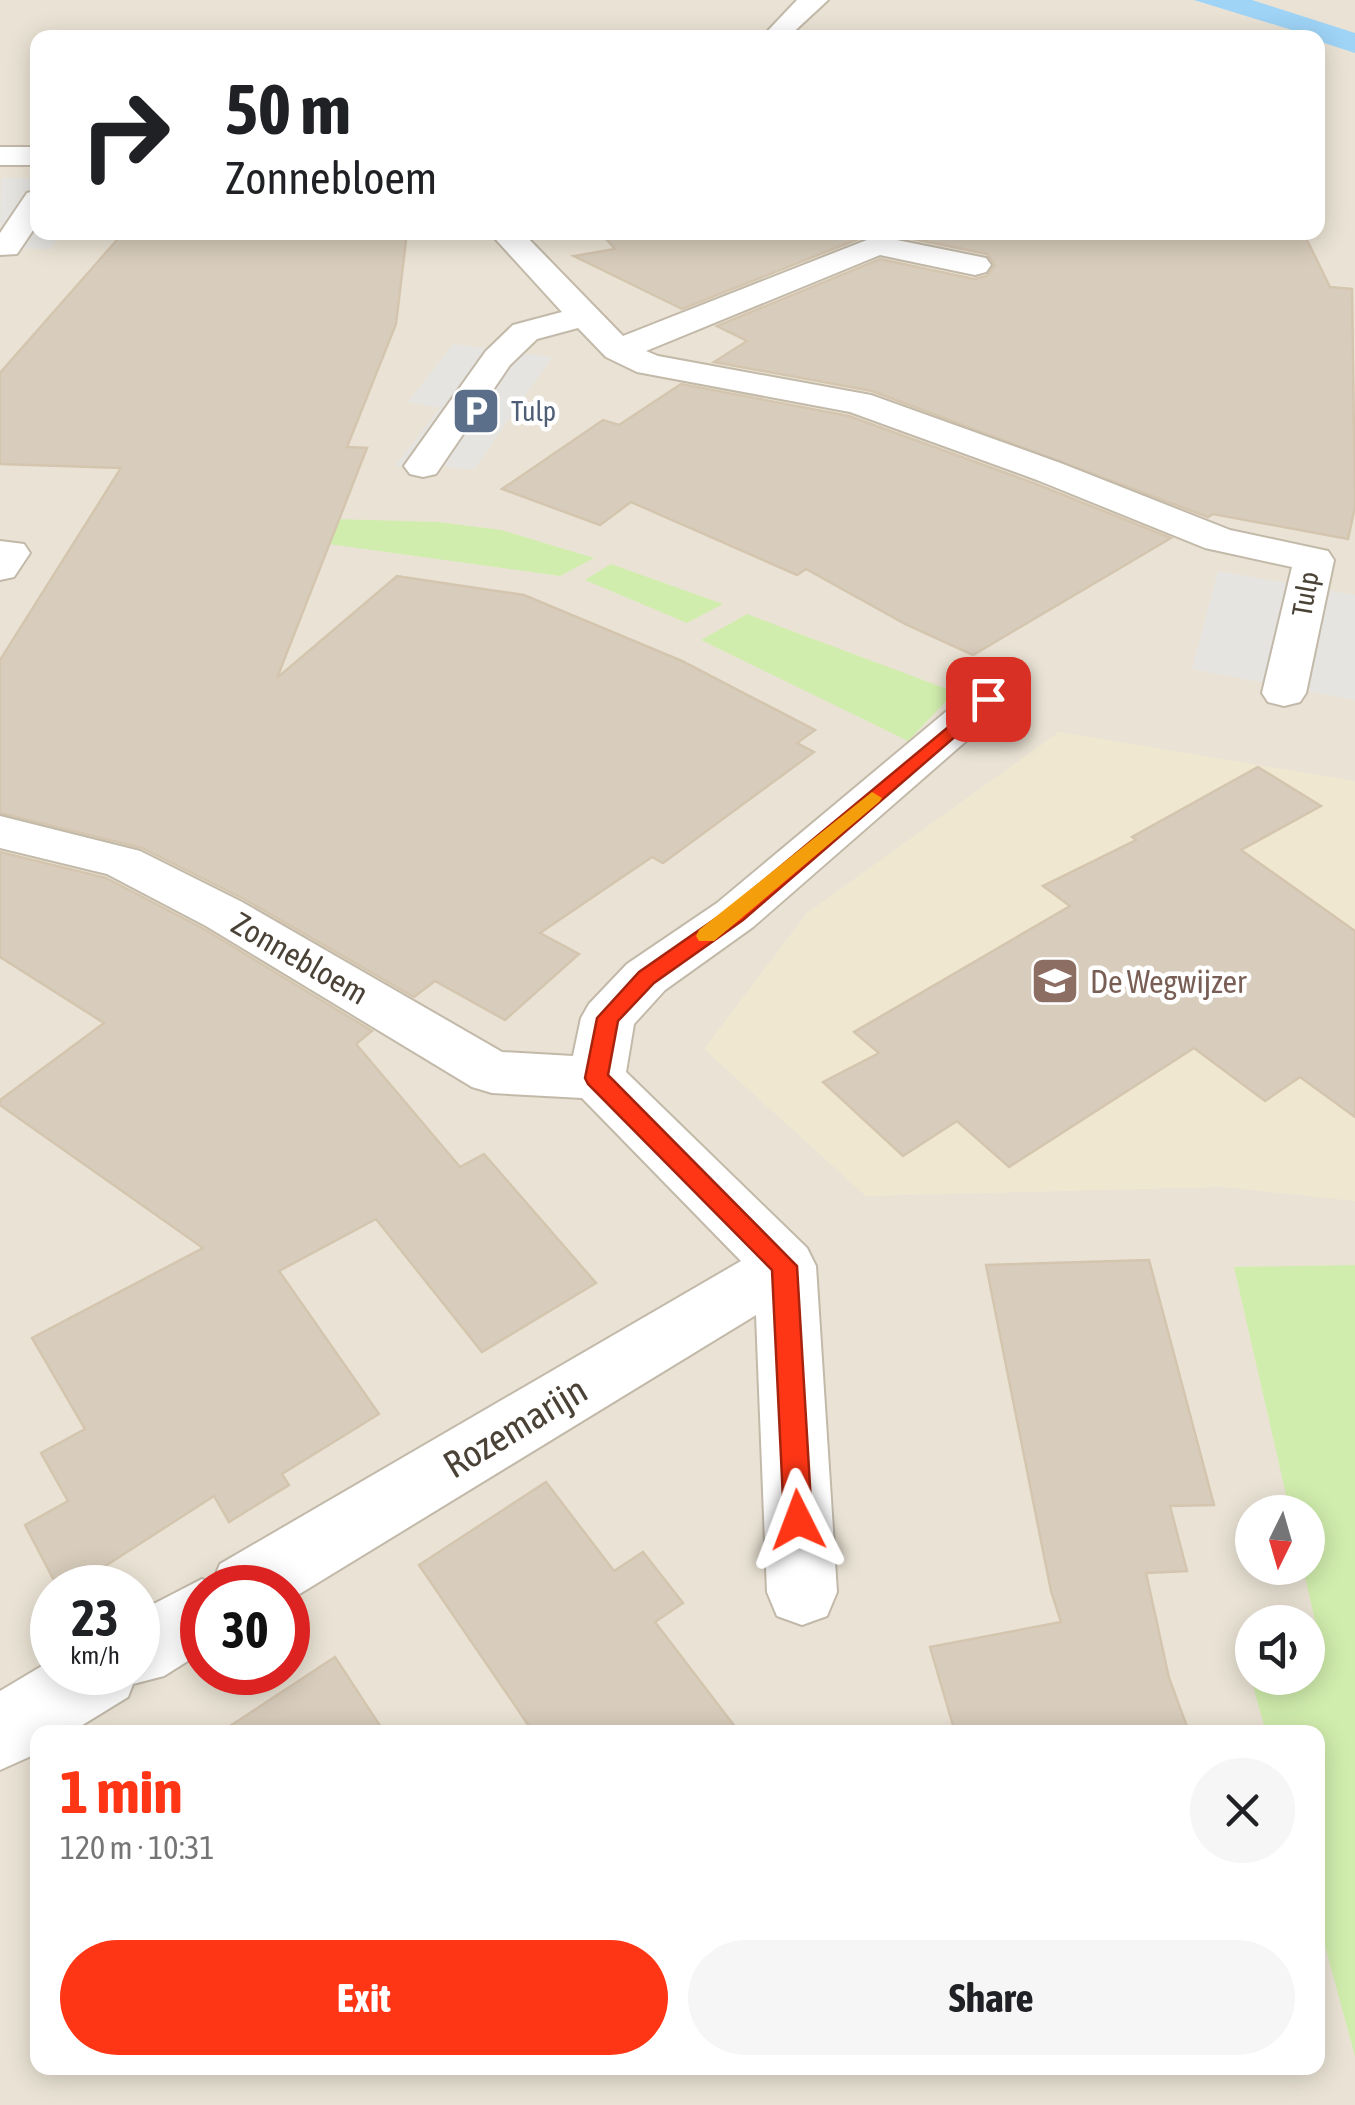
<!DOCTYPE html>
<html lang="en">
<head>
<meta charset="utf-8">
<style>
  :root { --surface:#fff; --page:#f6f6f6; --text:#202124; --muted:#757577; --accent:#ff3615 }
  body { margin:0; font-family:"Asap Condensed",sans-serif; background:var(--page); color:var(--text); height:100vh; display:flex; flex-direction:column; font-size:38px; white-space:nowrap }
  * { box-sizing:border-box; margin:0 }
  p { font-size:32px; color:var(--muted) }
  .icon { flex:none; width:55px; height:55px; fill:none; stroke:currentColor; stroke-width:2; stroke-linecap:round; stroke-linejoin:round }
  .map { position:relative; flex:1; overflow:hidden }
  .drawer { position:absolute; left:30px; top:1725px; width:1295px; height:350px; display:flex; flex-direction:column; background:var(--surface); border-radius:20px; box-shadow:0 5px 25px #0003 }
  .drawer>* { flex:none }
  .banner { position:absolute; left:30px; top:30px; width:1295px; height:210px; border-radius:20px; box-shadow:0 5px 25px #0003; background:#fff; color:var(--text); overflow:hidden }
  .needle { width:65px; rotate:185deg }
  .fabs { position:absolute; left:1235px; top:1495px; display:grid; gap:20px }
  .fabs a { display:grid; place-items:center; width:90px; height:90px; border-radius:50%; background:var(--surface); box-shadow:0 5px 25px #0003; font-size:50px }
  .speed { position:absolute; left:30px; top:1565px; display:flex; gap:20px; font-size:50px; font-weight:700; text-align:center }
  .speed>* { display:grid; place-content:center; width:130px; height:130px; border-radius:50%; background:var(--surface); box-shadow:0 5px 25px #0003; line-height:1 }
  .speed small { font-size:25px; font-weight:400 }
  .speed .limit { border:15px solid #d22; background:#fff; color:#111 }
  .pin { position:absolute; display:grid; place-items:center; width:85px; height:85px; color:#fff; margin:-42px; border-radius:20px; box-shadow:0 5px 15px #0006 }
  .me { position:absolute; width:110px; margin:-55px; rotate:357deg; stroke-linejoin:round; filter:drop-shadow(0 0 8px #0008) }
  .turn { display:flex; align-items:center; gap:35px; height:210px; padding:0 30px; font-size:45px }
  .turn .icon { width:130px; height:130px; stroke-width:2.5 }
  .turn b { display:block; font-size:70px; line-height:85px }
  .round { display:grid; place-items:center; flex:none; width:105px; height:105px; border-radius:52px; background:var(--page) }
  .summary { display:flex; align-items:center; justify-content:space-between; height:170px; padding:0 30px }
  h1 { font-size:60px; font-weight:700; line-height:75px; color:var(--accent) }
  .cta { display:flex; gap:20px; margin-top:auto; padding:20px 30px }
  .cta a { flex:1; height:115px; border-radius:60px; background:var(--accent); color:#fff; font-size:40px; font-weight:700; line-height:115px; text-align:center }
  .cta a+a { background:var(--page); color:var(--text) }
  .map>svg:first-child { display:block }
  .residential { fill:#eae3d5; fill-rule:evenodd }
  .education { fill:#f0e7d1 }
  .green { fill:#d1edad }
  .parking { fill:#e6e4e0 }
  .water { fill:#9fd4f7 }
  .building { fill:#d8cdbc; stroke:#d4c5af; stroke-width:2.5 }
  .lines { fill:none; stroke-linecap:round; stroke-linejoin:round }
  .minor-casing { stroke:#c2b9a9; stroke-width:4 }
  .tertiary-casing { stroke:#c2b9a9; stroke-width:4 }
  .minor { fill:#fff; fill-rule:evenodd }
  .tertiary { fill:#fff; fill-rule:evenodd }
  .route { fill:#ff3615; stroke:#a6230e; stroke-width:2.5 }
  .slow { fill:#f59e0b }
  .labels { text-anchor:middle; dominant-baseline:central; stroke-width:9; stroke-linejoin:round; paint-order:stroke }
  .far-service-label { font-size:28px; fill:#4e5e75; stroke:#fff; text-anchor:start }
  .far-street-label { font-size:28px; fill:#4a4236; stroke:#fff }
  .street-label { font-size:32px; fill:#4a4236; stroke:#fff }
  .education-label { font-size:32px; fill:#785e54; stroke:#fff; text-anchor:start }
  .near-street-label { font-size:38px; fill:#4a4236; stroke:#fff }
</style>
</head>
<body>
<div class="map">
<svg width="1355" height="2105" viewBox="0 0 1355 2105">
  <rect width="100%" height="100%" fill="#f5f1e8"/>
  <path class="residential" d="M0,0H1355V2105H0ZM38,38H1318V232H38ZM1252,1512H1308V1568H1252ZM52,1588H138V1672H52ZM202,1588H288V1672H202ZM1252,1622H1308V1678H1252ZM38,1732H1318V2068H38Z"/>
  <path class="education" d="M1059,732L1355,781V1201L1223,1187L866,1196L704,1049L807,913Z"/>
  <g class="green">
    <path d="M300,518L438,522L501,530L594,558L560,576L285,538Z"/>
    <path d="M611,564L723,604L687,623L585,580Z"/>
    <path d="M747,614L955,692L908,741L701,640Z"/>
    <path d="M1355,1265V2056L1318,1920V1732H1266L1245,1658L1252,1656V1678H1308V1642L1319,1638L1303,1568H1308V1512H1290L1234,1267Z"/>
  </g>
  <g class="parking">
    <path d="M1,178H37L38,232L61,233L51,249L0,248Z"/>
    <path d="M453,344L552,357L474,470L440,466L436,472L395,466L440,408L408,402Z"/>
    <path d="M1218,571L1355,595V700L1192,669Z"/>
  </g>
  <path class="water" d="M1194,0H1252L1355,33V53L1318,41V38Z"/>
  <g class="building">
    <path d="M124,232H407L396,324L347,447L367,448L277,678L397,576L524,595L682,661L815,730L797,743L814,752L663,863L652,857L540,933L579,954L505,1020L435,981L414,997L244,899L142,848L0,813V660L121,468L0,464V373Z"/>
    <path d="M600,232H876L682,309L574,256L615,249Z"/>
    <path d="M879,232H1303L1330,287L1352,289L1355,507L1348,539L1213,514L1208,517L872,391L714,362L747,341L717,326L880,259L974,279L987,276L995,265L987,254Z"/>
    <path d="M681,384L849,416L1036,484L1171,538L973,655L905,624L806,569L797,575L631,502L600,525L502,489L603,420L619,425Z"/>
    <path d="M1258,767L1321,806L1241,850L1355,931V1117L1300,1077L1265,1101L1194,1048L1009,1167L957,1121L903,1156L823,1082L879,1053L854,1032L1070,906L1043,886L1136,840L1132,837Z"/>
    <path d="M0,852L106,878L204,929L372,1031L356,1044L460,1167L484,1154L596,1283L482,1352L376,1219L279,1271L379,1414L282,1474L289,1485L229,1522L214,1496L71,1588H58L25,1525L68,1501L41,1453L85,1429L32,1338L203,1248L0,1105V1100L104,1023L0,957Z"/>
    <path d="M1149,1260L1214,1505L1170,1506L1187,1571L1146,1573L1169,1678L1189,1732H955L930,1647L1061,1622L1051,1591L986,1265Z"/>
    <path d="M546,1482L614,1571L643,1552L683,1603L655,1622L739,1732H533L419,1565Z"/>
    <path d="M335,1657L384,1732H221Z"/>
  </g>
  <g class="lines">
    <g class="minor-casing">
      <g id="minor">
        <path d="M38,190V223L17,254L0,255V233L27,193Z"/>
        <path d="M489,232H522L623,336L877,236L986,258L991,265L986,272L975,275L880,255L646,351L658,356L871,395L1063,464L1230,530L1328,551L1334,560L1306,693L1300,702L1284,706L1268,702L1262,693L1292,567L1205,548L1037,480L850,412L637,372L606,357L578,328L537,339L510,365L436,474L423,477L410,474L404,466L486,351L513,325L562,312Z"/>
        <path d="M0,541L24,544L30,553L14,577L0,580Z"/>
        <path d="M988,686L1004,690L1010,699L1004,708L753,927L665,990L634,1024L626,1072L807,1248L816,1266L837,1592L827,1616L802,1625L777,1616L767,1592L756,1315L288,1601V1588H202V1652L164,1676L133,1684L128,1697L71,1732H38V1753L0,1770V1691L52,1660V1672H138V1612L202,1579L212,1583L220,1564L741,1261L582,1098L492,1093L472,1087L206,926L107,874L0,848V816L140,851L242,902L502,1052L573,1056L581,1018L589,1004L627,964L717,903L972,690Z"/>
      </g>
    </g>
    <g class="tertiary-casing">
      <g id="tertiary">
        <path d="M797,0H828L787,38H761Z"/>
        <rect x="0" y="147" width="38" height="18"/>
      </g>
    </g>
    <use href="#minor" class="minor"/>
    <use href="#tertiary" class="tertiary"/>
  </g>
  <path class="route" d="M988,694L997,699L994,703L743,920L654,983L618,1021L608,1075L797,1266L812,1520L808,1529L798,1533L788,1529L784,1520L772,1270L588,1084L585,1078L597,1018L639,972L728,910Z"/>
  <path class="slow" d="M872,792L882,798L879,802L714,941H699L696,936L699,930Z"/>
  <defs>
    <g id="parking-square" transform="scale(2.5)"><rect x="-9" y="-9" width="18" height="18" rx="4" fill="#5c6f8a" stroke="#fff"/><path d="M-3.5-5.5H1a3.5 3.5 0 0 1 0 7H-1V5.5H-3.5ZM-1-3.4V-.6H.8a1.4 1.4 0 0 0 0-2.8Z" fill="#fff"/></g>
    <g id="school-square" transform="scale(2.5)"><rect x="-9" y="-9" width="18" height="18" rx="4" fill="#8d6e63" stroke="#fff"/><path d="M0-5L7-2L0 1L-7-2ZM-4 1L0 2.5L4 1V4Q0 6-4 4Z" fill="#fff"/></g>
  </defs>
  <g fill-rule="evenodd">
    <use href="#parking-square" x="476" y="411"/>
    <use href="#school-square" x="1055" y="981"/>
  </g>
  <g class="labels">
    <g class="far-service-label">
      <text x="511" y="411">Tulp</text>
    </g>
    <g class="far-street-label">
      <text transform="translate(1305 594) rotate(-80)">Tulp</text>
    </g>
    <g class="street-label">
      <text transform="translate(300 958) rotate(30)">Zonnebloem</text>
    </g>
    <g class="education-label">
      <text x="1090" y="981">De Wegwijzer</text>
    </g>
    <g class="near-street-label">
      <text transform="translate(515 1427) rotate(-31)">Rozemarijn</text>
    </g>
  </g>
</svg>
<div class="fabs">
<a><svg class="needle" viewBox="-14 -14 28 28"><path d="M0-13l5 13h-10z" fill="#e53935"/><path d="M0 13l5-13h-10z" fill="#757577"/></svg></a>
<a><svg class="icon" aria-label="sound" viewBox="0 0 24 24"><path d="M4 9h4l5-4v14l-5-4H4zM17 9q2 3 0 6"/></svg></a>
</div>
<div class="speed"><div>23<small>km/h</small></div><div class="limit">30</div></div>
<div class="pin" style="left:988px;top:699px;background:#d93025"><svg class="icon" aria-label="arrive" viewBox="0 0 24 24"><path d="M6 21V4h12l-3 4 3 4H6"/></svg></div>
<svg class="me" style="left:798px;top:1520px" viewBox="-20 -20 40 40"><path d="M0-17L14 15 0 8-14 15z" fill="#ff3615" stroke="#fff" stroke-width="4"/></svg>
<div class="banner">
<div class="turn"><svg class="icon" aria-label="right" viewBox="0 0 24 24"><path d="M7 20v-9h11M14 6l5 5-5 5"/></svg><div><b>50 m</b>Zonnebloem</div></div>
</div>
<section class="drawer">
<div class="summary"><div><h1>1 min</h1><p>120 m · 10:31</p></div><a class="round"><svg class="icon" aria-label="close" viewBox="0 0 24 24"><path d="M6 6l12 12M18 6L6 18"/></svg></a></div>
<div class="cta"><a>Exit</a><a>Share</a></div>
</section>
</div>
</body>
</html>
